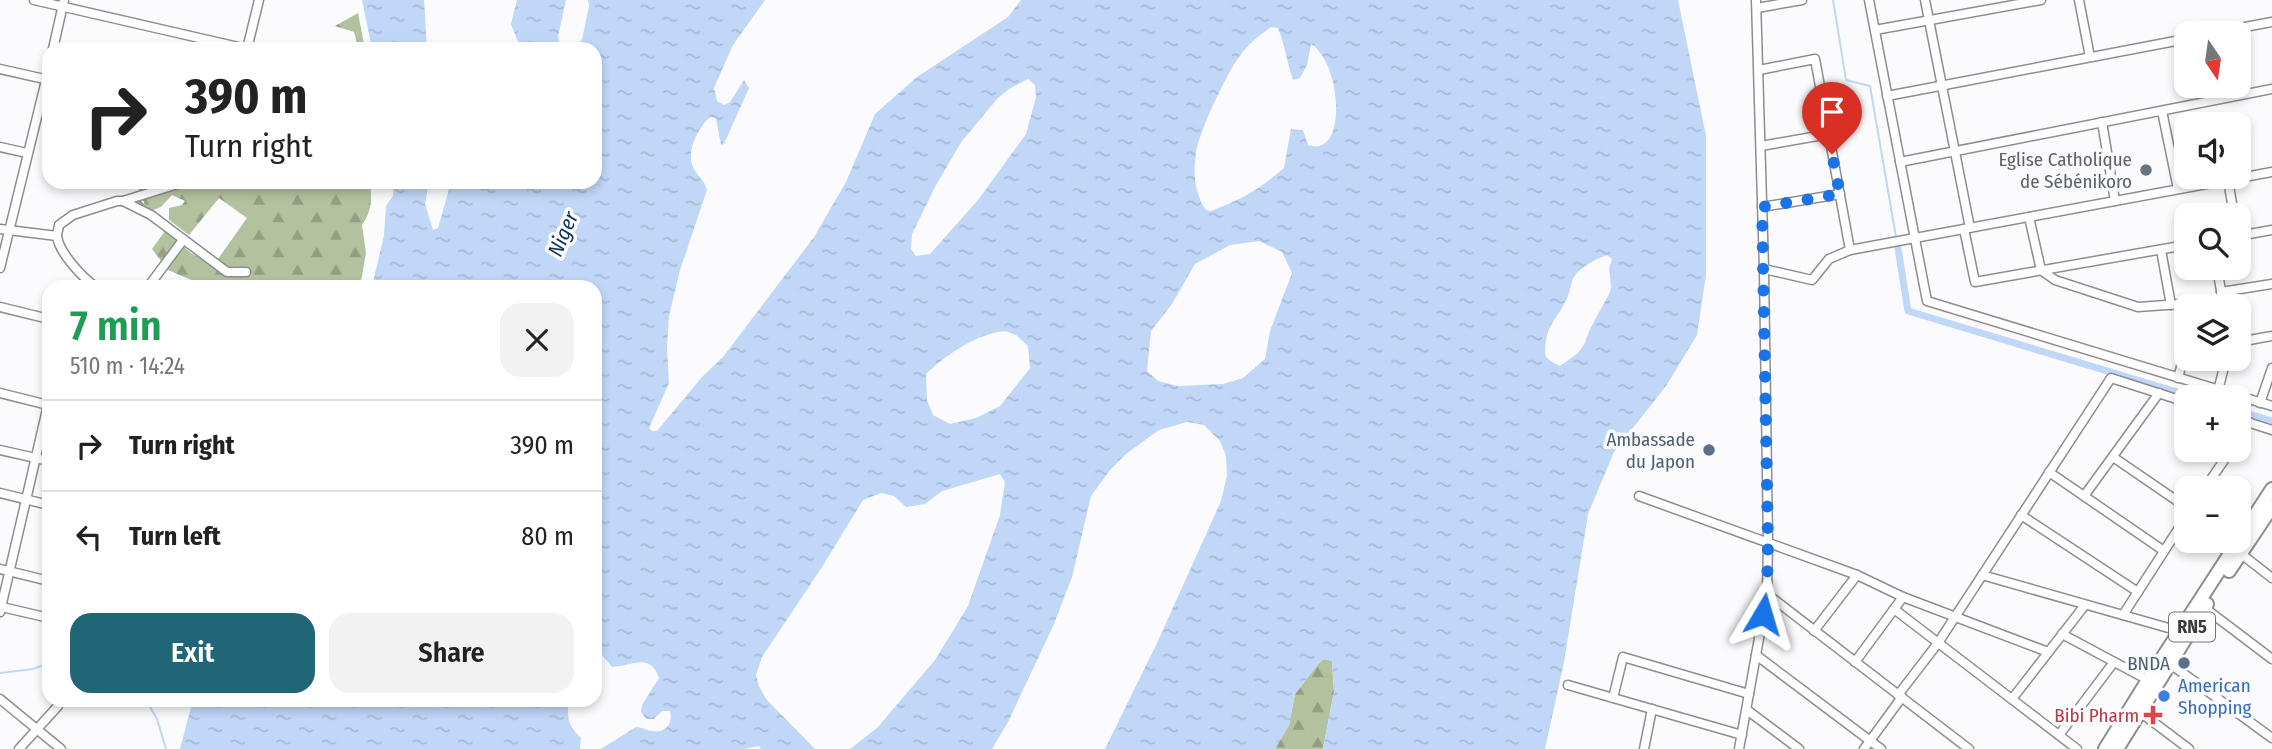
<!DOCTYPE html>
<html lang="en">
<head>
<meta charset="utf-8">
<style>
  :root { --surface:#fff; --page:#f2f2f2; --text:#222; --muted:#767676; --line:#e0e0e0; --accent:#216677 }
  body { margin:0; font-family:"Fira Sans Condensed",sans-serif; background:var(--page); color:var(--text); height:100vh; display:flex; flex-direction:column; font-size:26px; white-space:nowrap }
  * { box-sizing:border-box; margin:0 }
  p { font-size:23px; color:var(--muted) }
  .icon { flex:none; width:38px; height:38px; fill:none; stroke:currentColor; stroke-width:2; stroke-linecap:round; stroke-linejoin:round }
  .map { position:relative; flex:1; overflow:hidden }
  .drawer { position:absolute; left:42px; top:280px; width:560px; height:427px; display:flex; flex-direction:column; background:var(--surface); border-radius:21px; box-shadow:0 4px 10px #0003 }
  .drawer>* { flex:none }
  .banner { position:absolute; left:42px; top:42px; width:560px; height:147px; border-radius:21px; box-shadow:0 4px 10px #0003; background:#fff; color:var(--text); overflow:hidden }
  .needle { width:46px; rotate:167deg }
  .buttons { position:absolute; left:2174px; top:21px; display:grid; gap:14px }
  .buttons a { display:grid; place-items:center; width:77px; height:77px; border-radius:14px; background:var(--surface); box-shadow:0 4px 10px #0003; font-size:35px }
  .pin { position:absolute; display:grid; place-items:center; width:60px; height:60px; color:#fff; margin:-72px -30px; border-radius:50% 50% 50% 0; rotate:-45deg; box-shadow:0 0 7px #0007 }
  .pin .icon { rotate:45deg }
  .me { position:absolute; width:77px; margin:-38px; rotate:7deg; stroke-linejoin:round; filter:drop-shadow(0 0 5px #0008) }
  .turn { display:flex; align-items:center; gap:24px; height:147px; padding:0 28px; font-size:32px }
  .turn .icon { width:91px; height:91px; stroke-width:2.5 }
  .turn b { display:block; font-size:49px; line-height:60px }
  .round { display:grid; place-items:center; flex:none; width:74px; height:74px; border-radius:21px; background:var(--page) }
  .head { display:flex; align-items:center; justify-content:space-between; height:119px; padding:0 28px }
  h1 { font-size:42px; font-weight:600; line-height:52px; color:#1e9e55 }
  .primary-button { display:flex; gap:14px; margin-top:auto; padding:14px 28px }
  .primary-button a { flex:1; height:80px; border-radius:21px; background:var(--accent); color:#fff; font-size:28px; font-weight:600; line-height:80px; text-align:center }
  .primary-button a+a { background:var(--page); color:var(--text) }
  ul { padding:0; list-style:none }
  li { display:flex; align-items:center; gap:21px; height:91px; padding:0 28px; border-top:2px solid var(--line) }
  li div { flex:1 }
  li b { display:block; font-size:26px }
  li em { font-style:normal }
  .map>svg:first-child { display:block }
  .forest { fill:url(#forest-firs) }
  .water { fill:url(#water-ripples); fill-rule:evenodd }
  .lines { fill:none; stroke-linecap:round; stroke-linejoin:round }
  .stream { stroke:#c0d7f8; stroke-width:2 }
  .canal { stroke:#c0d7f8; stroke-width:7 }
  .minor-casing { stroke:#8c8d93; stroke-width:11 }
  .highway-casing { stroke:#8c8d93; stroke-width:16 }
  .minor { stroke:#fff; stroke-width:8 }
  .highway { stroke:#fff; stroke-width:12 }
  .route { stroke:#1a73e8; stroke-width:12; stroke-dasharray:0 21.6 }
  .worship-dot { fill:#6b7280; stroke:#fbfbfe; stroke-width:2.5 }
  .service-dot { fill:#5c6f8a; stroke:#fbfbfe; stroke-width:2.5 }
  .shop-dot { fill:#3f7fe0; stroke:#fbfbfe; stroke-width:2.5 }
  .health-dot { fill:#e0444e; stroke:#fbfbfe; stroke-width:2.5 }
  .labels { text-anchor:middle; dominant-baseline:central; stroke-width:7; stroke-linejoin:round; paint-order:stroke }
  .shield { fill:#fbfbfe; stroke:#757578; stroke-width:2 }
  .shield-label { font-size:18px; font-weight:bold; fill:#3b3b3e }
  .worship-label { font-size:19px; fill:#5b616d; stroke:#fbfbfe; text-anchor:end }
  .service-label { font-size:19px; fill:#4e5e75; stroke:#fbfbfe; text-anchor:end }
  .shop-label { font-size:19px; fill:#366cbe; stroke:#fbfbfe; text-anchor:start }
  .health-label { font-size:19px; fill:#be3a42; stroke:#fbfbfe; text-anchor:end }
  .water-label { font-size:21px; font-style:italic; fill:#113059; stroke:#fbfbfe }
</style>
</head>
<body>
<div class="map">
<svg width="2272" height="749" viewBox="0 0 2272 749">
  <defs>
    <pattern id="forest-firs" width="22" height="20" patternUnits="userSpaceOnUse" patternTransform="scale(1.75)"><rect width="22" height="20" fill="#b3c29e"/><path d="M5 1l3.5 6h-7zM16 11l3.5 6h-7z" fill="#939f82"/></pattern>
    <pattern id="water-ripples" width="26" height="14" patternUnits="userSpaceOnUse" patternTransform="scale(1.75)"><rect width="26" height="14" fill="#c0d7f8"/><path d="M2 4q2-2 4 0t4 0M15 11q2-2 4 0t4 0" fill="none" stroke="#a6b9d6"/></pattern>
  </defs>
  <rect width="100%" height="100%" fill="#fbfbfe"/>
  <g class="forest">
    <path d="M358,13L365,49H359L354,32L335,26Z"/>
    <path d="M140,182H370C372,199 372,211 362,225L366,253L360,287H236L231,285L229,287H194L198,283L168,270L152,249L165,231L191,253L213,266L247,218L219,198L189,235L169,220V208L182,205L185,201L172,195L161,207L143,214L131,200L137,197L145,205L139,190Z"/>
    <path d="M1324,659L1332,661L1334,692L1323,749H1275L1289,725L1295,694L1319,663Z"/>
  </g>
  <g class="water">
    <path d="M362,0H424L427,49H372Z"/>
    <path d="M517,0H566L558,36L560,49H521L511,24Z"/>
    <path d="M588,0H765L733,45L714,88L717,101L724,105L730,102L744,80L749,88L724,144L721,145L716,118L710,117C699,127 687,149 692,165C696,175 704,179 707,190L680,270L669,316L667,347L669,383L649,428L652,431H657L702,377L723,357L814,237L846,182L875,114L917,77L1008,17L1021,0H1678L1706,136V275L1697,335L1666,386L1614,452L1588,514L1564,662L1545,749H1323L1334,692L1332,661L1324,659L1319,663L1295,694L1289,725L1275,749H1105L1157,643L1221,501L1227,476L1226,456L1220,441L1204,425L1187,422L1159,430L1126,454L1110,470L1091,496L1072,577L1054,624L1008,722L992,749H850L877,728L935,660L968,606L1000,515L1005,482L1000,474L942,491L925,504L906,507L894,496L881,493L863,500L822,567L762,657L756,675L759,686L766,699L815,749H761L759,746L744,749H601L636,727C643,727 647,731 654,731C667,733 673,722 670,711H662L654,719H646L641,712L642,705L659,678C650,652 633,666 612,667L602,655L595,654V287H372L384,235L386,206L393,196L394,182H429L425,204L433,230L438,228L451,182H595V49H569L582,40L589,6ZM1271,27L1278,28C1285,45 1287,63 1293,80L1300,78L1307,65L1311,44C1342,63 1348,159 1308,145L1303,130L1291,129L1284,168C1258,190 1243,199 1211,211L1206,210C1194,193 1193,172 1196,152C1199,132 1227,73 1239,57C1247,45 1260,35 1271,27ZM1028,79L1035,85L1036,97L1026,134L978,200L930,254L916,256L911,249L912,234L936,185L962,141L997,99L1009,89ZM1259,241L1282,252L1292,273L1270,331L1265,359L1243,378L1223,384L1178,386L1158,381L1147,371L1151,331L1172,304L1195,264L1230,245ZM1607,255L1612,259L1609,268L1611,286L1610,292L1590,329L1585,343L1578,353L1560,366C1544,358 1544,358 1546,341C1548,324 1558,317 1565,302C1569,296 1570,288 1572,281C1577,268 1594,260 1607,255ZM1005,331L1016,335L1028,346L1030,368L1000,406L976,418L950,424L933,415L927,400L926,374C947,354 976,334 1005,331Z"/>
    <path d="M193,700H568C568,720 567,724 581,738L580,749H180Z"/>
  </g>
  <g class="lines">
    <g class="stream">
      <path d="M1833,0L1846,80L1870,86L1896,237"/>
      <path d="M0,673L33,669L49,663"/>
      <path d="M146,700L157,719L166,749"/>
    </g>
    <g class="canal">
      <path d="M1898,248L1908,311L2194,397"/>
      <path d="M2238,411L2272,421"/>
    </g>
    <g class="minor-casing">
      <g id="minor">
        <path d="M34,0L247,49L259,0"/>
        <path d="M1869,0L1927,301L2272,406"/>
        <path d="M1925,0L1970,228"/>
        <path d="M2079,0L2090,57"/>
        <path d="M1757,8L1802,0"/>
        <path d="M1875,30L2041,0"/>
        <path d="M2213,33L2272,22"/>
        <path d="M53,49L64,0"/>
        <path d="M0,69L49,80"/>
        <path d="M1759,70L1815,59L1850,250"/>
        <path d="M1887,96L2186,39"/>
        <path d="M2162,111L2178,189"/>
        <path d="M2102,122L2115,201"/>
        <path d="M1761,146L1829,134"/>
        <path d="M0,147L27,153"/>
        <path d="M1900,162L2272,89"/>
        <path d="M2228,180L2234,215"/>
        <path d="M123,201L184,182"/>
        <path d="M1762,207L1840,194"/>
        <path d="M2029,217L2041,270L2055,280L2138,307L2223,301"/>
        <path d="M0,229L57,236"/>
        <path d="M1964,229L1975,282L2186,245"/>
        <path d="M2238,236L2272,230"/>
        <path d="M2161,250L2171,305"/>
        <path d="M0,268L49,68"/>
        <path d="M2217,268L2222,296"/>
        <path d="M1764,269L1812,280L1829,259L1850,250L2272,172"/>
        <path d="M96,287C83,278 59,253 57,236C57,232 59,228 59,225L73,215L117,201H123L151,215L227,272H246"/>
        <path d="M148,287L183,240"/>
        <path d="M2221,292L2272,284"/>
        <path d="M0,307L49,319"/>
        <path d="M2238,342L2272,336"/>
        <path d="M2178,378L2186,349"/>
        <path d="M2218,391L2226,359"/>
        <path d="M0,393L48,405L0,612"/>
        <path d="M2260,403L2272,368"/>
        <path d="M2238,419L2272,430"/>
        <path d="M2238,438L2249,422"/>
        <path d="M0,450L49,461"/>
        <path d="M2113,457L2186,507"/>
        <path d="M2049,472L2164,551"/>
        <path d="M2205,488L2231,450"/>
        <path d="M0,493L49,505"/>
        <path d="M1639,496L1857,575L1903,597L2048,652"/>
        <path d="M2084,496L2159,393"/>
        <path d="M2021,515L2138,592"/>
        <path d="M2240,553L2272,578"/>
        <path d="M0,569L49,581"/>
        <path d="M1982,575L2179,631"/>
        <path d="M1767,594L1969,749"/>
        <path d="M2202,606L2272,659"/>
        <path d="M2,607L49,618"/>
        <path d="M1894,609L2077,749"/>
        <path d="M2123,615L2186,517"/>
        <path d="M1814,631L1857,575"/>
        <path d="M2062,634L2148,680"/>
        <path d="M1756,655L1881,749"/>
        <path d="M1855,662L1903,597"/>
        <path d="M2169,663L2272,738"/>
        <path d="M1568,685L1742,735"/>
        <path d="M1898,695L1938,643L2111,378L2186,402"/>
        <path d="M1613,698L1623,657L1749,694"/>
        <path d="M0,699L61,749"/>
        <path d="M2012,699L2085,605"/>
        <path d="M1747,710L1799,749"/>
        <path d="M2140,712L2189,749"/>
        <path d="M2059,735L2114,662"/>
        <path d="M19,749L58,706"/>
        <path d="M1644,749L1652,709"/>
        <path d="M1739,749L1767,594L1768,543L1764,269L1756,0"/>
        <path d="M1864,749L1902,697"/>
      </g>
    </g>
    <g class="highway-casing">
      <g id="highway">
        <path d="M2229,571L2272,507"/>
        <path d="M2105,749L2148,680L2272,489"/>
        <path d="M2117,749L2207,604"/>
      </g>
    </g>
    <use href="#minor" class="minor"/>
    <use href="#highway" class="highway"/>
  </g>
  <g class="lines">
    <path class="route" d="M1763,614L1767,594L1768,543L1762,207L1840,194L1832,154"/>
  </g>
  <circle class="worship-dot" cx="2146" cy="170" r="7"/>
  <g class="service-dot">
    <circle cx="1709" cy="450" r="7"/>
    <circle cx="2184" cy="663" r="7"/>
  </g>
  <circle class="shop-dot" cx="2164" cy="696" r="7"/>
  <path class="health-dot" d="M2149.5 704.5h7v7h7v7h-7v7h-7v-7h-7v-7h7z"/>
  <g class="labels">
    <rect class="shield" x="2169" y="612.5" width="46" height="29" rx="5"/>
    <g class="shield-label">
      <text x="2192" y="627">RN5</text>
    </g>
    <g class="worship-label">
      <text x="2132" y="159">Eglise Catholique<tspan x="2132" dy="22">de Sébénikoro</tspan></text>
    </g>
    <g class="service-label">
      <text x="1695" y="439">Ambassade<tspan x="1695" dy="22">du Japon</tspan></text>
      <text x="2170" y="663">BNDA</text>
    </g>
    <g class="shop-label">
      <text x="2178" y="685">American<tspan x="2178" dy="22">Shopping</tspan></text>
    </g>
    <g class="health-label">
      <text x="2139" y="715">Bibi Pharm</text>
    </g>
    <g class="water-label">
      <text transform="translate(563 234) rotate(-67)">Niger</text>
    </g>
  </g>
</svg>
<div class="buttons">
<a><svg class="needle" viewBox="-14 -14 28 28"><path d="M0-13l5 13h-10z" fill="#e53935"/><path d="M0 13l5-13h-10z" fill="#767676"/></svg></a>
<a><svg class="icon" aria-label="sound" viewBox="0 0 24 24"><path d="M4 9h4l5-4v14l-5-4H4zM17 9q2 3 0 6"/></svg></a>
<a><svg class="icon" aria-label="search" viewBox="0 0 24 24"><circle cx="10" cy="10" r="6"/><path d="M15 15l6 6"/></svg></a>
<a><svg class="icon" aria-label="layers" viewBox="0 0 24 24"><path d="M12 4l9 5-9 5-9-5zM3 14l9 5 9-5"/></svg></a>
<a>+</a>
<a>−</a>
</div>
<div class="pin" style="left:1832px;top:154px;background:#d93025"><svg class="icon" aria-label="arrive" viewBox="0 0 24 24"><path d="M6 21V4h12l-3 4 3 4H6"/></svg></div>
<svg class="me" style="left:1763px;top:614px" viewBox="-20 -20 40 40"><path d="M0-17L14 15 0 8-14 15z" fill="#1a73e8" stroke="#fff" stroke-width="4"/></svg>
<div class="banner">
<div class="turn"><svg class="icon" aria-label="right" viewBox="0 0 24 24"><path d="M7 20v-9h11M14 6l5 5-5 5"/></svg><div><b>390 m</b>Turn right</div></div>
</div>
<section class="drawer">
<div class="head"><div><h1>7 min</h1><p>510 m · 14:24</p></div><a class="round"><svg class="icon" aria-label="close" viewBox="0 0 24 24"><path d="M6 6l12 12M18 6L6 18"/></svg></a></div>
<ul>
<li><svg class="icon" aria-label="right" viewBox="0 0 24 24"><path d="M7 20v-9h11M14 6l5 5-5 5"/></svg><div><b>Turn right</b></div><em>390 m</em></li>
<li><svg class="icon" aria-label="left" viewBox="0 0 24 24"><path d="M17 20v-9H6M10 6l-5 5 5 5"/></svg><div><b>Turn left</b></div><em>80 m</em></li>
</ul>
<div class="primary-button"><a>Exit</a><a>Share</a></div>
</section>
</div>
</body>
</html>
